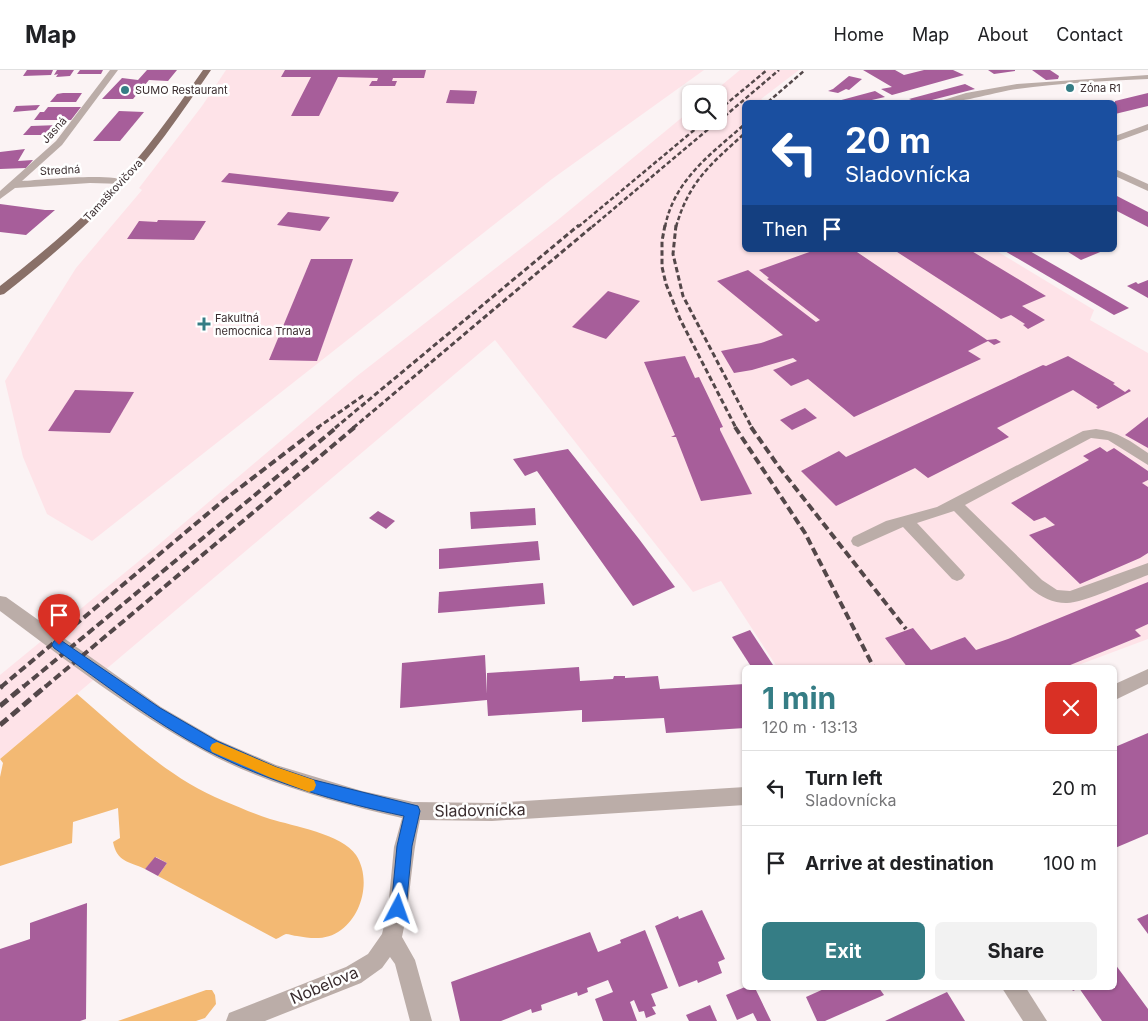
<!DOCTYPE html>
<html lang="en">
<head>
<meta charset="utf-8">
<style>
  :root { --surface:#fff; --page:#f2f2f2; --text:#202124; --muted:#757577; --line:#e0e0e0; --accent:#357d85 }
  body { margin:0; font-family:Inter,sans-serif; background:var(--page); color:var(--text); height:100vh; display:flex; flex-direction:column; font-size:19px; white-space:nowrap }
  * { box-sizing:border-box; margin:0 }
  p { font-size:16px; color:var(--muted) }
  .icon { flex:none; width:28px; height:28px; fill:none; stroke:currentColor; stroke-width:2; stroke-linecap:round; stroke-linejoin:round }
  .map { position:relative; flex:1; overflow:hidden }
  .details { position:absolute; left:742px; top:595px; width:375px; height:325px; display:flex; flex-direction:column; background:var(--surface); border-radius:8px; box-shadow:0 1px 4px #0004 }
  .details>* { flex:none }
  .banner { position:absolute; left:742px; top:30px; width:375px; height:152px; border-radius:8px; box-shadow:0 1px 4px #0004; background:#1a4fa0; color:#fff; overflow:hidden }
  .buttons { position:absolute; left:682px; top:15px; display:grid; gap:10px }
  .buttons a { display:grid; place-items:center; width:45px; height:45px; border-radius:8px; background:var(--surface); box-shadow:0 1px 4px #0004; font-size:25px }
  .pin { position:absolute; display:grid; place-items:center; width:42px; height:42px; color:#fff; margin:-51px -21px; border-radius:50% 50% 50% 0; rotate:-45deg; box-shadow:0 0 5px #0007 }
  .pin .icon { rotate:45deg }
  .me { position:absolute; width:55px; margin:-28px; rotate:4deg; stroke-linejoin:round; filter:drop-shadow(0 0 4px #0008) }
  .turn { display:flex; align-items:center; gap:18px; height:105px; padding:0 20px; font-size:22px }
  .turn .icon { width:65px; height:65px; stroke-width:2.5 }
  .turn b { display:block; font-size:35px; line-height:42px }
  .then { display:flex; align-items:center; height:48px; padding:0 20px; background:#0003; gap:10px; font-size:19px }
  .round { display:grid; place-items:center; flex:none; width:52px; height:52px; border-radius:8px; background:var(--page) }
  .overview { display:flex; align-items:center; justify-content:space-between; height:85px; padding:0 20px }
  h1 { font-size:30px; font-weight:700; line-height:38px; color:var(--accent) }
  .cta { display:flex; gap:10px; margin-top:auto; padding:10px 20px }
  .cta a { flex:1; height:58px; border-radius:8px; background:var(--accent); color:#fff; font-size:20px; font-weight:700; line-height:58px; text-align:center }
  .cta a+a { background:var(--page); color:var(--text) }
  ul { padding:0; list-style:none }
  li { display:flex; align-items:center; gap:15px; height:75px; padding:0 20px; border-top:1px solid var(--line) }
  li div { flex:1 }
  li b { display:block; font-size:19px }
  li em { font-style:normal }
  header { display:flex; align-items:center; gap:30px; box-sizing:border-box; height:70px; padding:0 25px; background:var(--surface); border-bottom:1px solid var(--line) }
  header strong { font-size:24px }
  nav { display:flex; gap:28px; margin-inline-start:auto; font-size:18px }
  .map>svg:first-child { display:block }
  .built { fill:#fee3e8 }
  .green { fill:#f3b973 }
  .building { fill:#a75e9a }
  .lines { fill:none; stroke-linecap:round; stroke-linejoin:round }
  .minor { fill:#bbada8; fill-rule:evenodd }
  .major { fill:#897068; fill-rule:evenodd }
  .rail-far3 { stroke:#534749; stroke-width:2.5; stroke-dasharray:4.5 2.5; stroke-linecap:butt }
  .rail-far2 { stroke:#534749; stroke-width:3; stroke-dasharray:5.5 3; stroke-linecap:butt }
  .rail-far1 { stroke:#534749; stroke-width:4; stroke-dasharray:8 4; stroke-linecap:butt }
  .rail { stroke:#534749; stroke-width:5; stroke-dasharray:10 5; stroke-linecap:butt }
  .route { fill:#1a73e8; stroke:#114b97 }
  .slow { fill:#f59e0b }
  .poi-dot { fill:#357d85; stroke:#fff; stroke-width:2 }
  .labels { text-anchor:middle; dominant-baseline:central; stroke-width:5; stroke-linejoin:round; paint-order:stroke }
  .far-poi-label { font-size:11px; fill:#3a2d2f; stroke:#fff; text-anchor:start }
  .far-street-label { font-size:11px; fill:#3a2d2f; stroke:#fff }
  .near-street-label { font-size:16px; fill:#3a2d2f; stroke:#fff }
</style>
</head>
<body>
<header>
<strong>Map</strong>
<nav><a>Home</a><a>Map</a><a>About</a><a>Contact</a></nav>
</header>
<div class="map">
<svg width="1148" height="951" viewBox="0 0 1148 951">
  <rect width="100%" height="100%" fill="#fbf3f4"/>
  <g class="built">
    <path d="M226,0H704L552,109L92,471L47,444L23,387L5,311L76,198L142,120L139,118L202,36Z"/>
    <path d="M740,0H799L761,29L767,32H745V180H995L1094,240L1090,250L1148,283V569L1073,597H777L721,511L693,522L495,270L0,689V605L150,482L357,306L559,149L691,40V51H719V24H711Z"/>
  </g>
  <g class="green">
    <path d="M77,624C124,664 166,707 224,731C239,737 254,744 270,749C293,756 342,764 356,785C371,808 363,844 341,860C328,870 313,869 297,866C294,866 289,864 286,864C283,865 279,868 276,869L158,806L167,793L156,787L145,799C128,791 117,792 113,772L120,768L118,738L73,752L72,773L0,796V707L3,693L0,689Z"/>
    <path d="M206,920H212L215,925L216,934L205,948L196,951H118Z"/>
  </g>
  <g class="building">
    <path d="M27,0H53L51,5L23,6Z"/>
    <path d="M57,0H74L70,6L56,7L58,4L54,5Z"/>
    <path d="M80,0H103L101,4H77Z"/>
    <path d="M147,0H177L168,11L149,10L133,29H102L122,8L138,10Z"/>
    <path d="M285,0H426L424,8H393L392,11H397L395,16H369L372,11H377L378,8L338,7L319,46H291L311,7H281Z"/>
    <path d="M863,0H895L904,5L924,0H953L964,5L892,25L881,19L892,17Z"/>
    <path d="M988,0H1015V1L994,4Z"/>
    <path d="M1032,0H1050L1059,6L1058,9L1046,10Z"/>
    <path d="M849,6L862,9L849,20L846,19L838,23L828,21L833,19Z"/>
    <path d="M965,14L975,19L924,32H916L909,29Z"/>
    <path d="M450,20L477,21L474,34L446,33Z"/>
    <path d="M875,21L885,27L863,32H834Z"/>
    <path d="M63,23H82L76,32H50L57,24Z"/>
    <path d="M1148,23V36L1115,44V31Z"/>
    <path d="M40,35L36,40L13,42L16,36Z"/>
    <path d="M48,37H81L71,50H34L40,42H44Z"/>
    <path d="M119,41L144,42L120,71H93Z"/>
    <path d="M59,55L51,65H23L31,56Z"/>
    <path d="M25,79L18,91L33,90L26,98L0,99V82Z"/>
    <path d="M229,103L399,122L393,132L221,112Z"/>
    <path d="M1115,125L1148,142V157L1115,140Z"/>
    <path d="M0,134L45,140H55L26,165L0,162Z"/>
    <path d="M288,142L330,147L320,161L277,155Z"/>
    <path d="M158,150L206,151L194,170L127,169L139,151L157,152Z"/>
    <path d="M815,180H854L987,270L996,269L1001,272L994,275L988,271L968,281L981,289L854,347L808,309L791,316L773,300L797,291L793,288L752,300L734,303L721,281L761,273L783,265L717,211L748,200L816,252L820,250L767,209L769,208L759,200Z"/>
    <path d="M894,180H970L1046,226L1022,236L1045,250L1028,259L1023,255L1025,254L1011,245L1001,249Z"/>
    <path d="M1003,180H1028L1129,238L1114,245Z"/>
    <path d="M1065,180H1105L1081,190Z"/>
    <path d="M311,189H353L317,291L269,290Z"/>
    <path d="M1148,210V228L1127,216L1136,212L1138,214Z"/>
    <path d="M608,221L640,231L606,269L572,257Z"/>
    <path d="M685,286L695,308L699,307L723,357L720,358V360L752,424L701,431L676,367H671L675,365L644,292Z"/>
    <path d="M1068,286L1115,313L1113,314L1125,322L1129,319L1131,321L1098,339L1096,337L1098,336L1073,320L997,358L1009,367L928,408L915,398L836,436L801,401L839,381L846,387L1043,295L1046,296Z"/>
    <path d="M75,320L134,322L110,363L48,361Z"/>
    <path d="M805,338L817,348L792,360L780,350Z"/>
    <path d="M1148,347V378L1125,365Z"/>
    <path d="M1100,377L1107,382L1114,378L1148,401V410L1142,413L1148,417V483L1140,488L1080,514L1029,465L1055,455L1045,447L1034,451L1011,433L1089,390L1083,386Z"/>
    <path d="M568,379L639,469L675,517L633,536L537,401L525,406L513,389Z"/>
    <path d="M535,438L536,455L471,459L470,442Z"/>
    <path d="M378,441L395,451L386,459L369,448Z"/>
    <path d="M538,471L540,490L439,499V479Z"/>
    <path d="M1148,512V554L1135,560L1141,566L1063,598H908L885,568L913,558L931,580L965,567L976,580L1008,569Z"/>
    <path d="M543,513L545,534L438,543L439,522Z"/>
    <path d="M750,560L775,598H752L732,567Z"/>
    <path d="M485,585L487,624V603L579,597L580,611L613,609L614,606H625V608L658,606L660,619L745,614V658L666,663L664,648L582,652V640L488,646L487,630L400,638L402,593Z"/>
    <path d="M1148,663V764L1115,778V677Z"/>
    <path d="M155,787L167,793L158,806L145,799Z"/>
    <path d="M87,833L86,949L80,951H0V879L30,869V853Z"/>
    <path d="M702,840L725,889L718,892L722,903L698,913L697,910L679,917L655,856L678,846L679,849Z"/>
    <path d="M1148,844V864L1137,849Z"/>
    <path d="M645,860L668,918L651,924L656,936L652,937L656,944L646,948L644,941L639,942L634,930L630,932L637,951H603L595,929L613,922L608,910L587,918L588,922L578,926L577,922L541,935L542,940L532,943L531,939L501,951H460L451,912L590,862L598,882L621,873L620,870Z"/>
    <path d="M1115,894L1148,939V951H1102L1079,918L1073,921L1071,918H1115Z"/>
    <path d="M745,917L755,918L771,951H757L753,943L737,950L726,925Z"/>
    <path d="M826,918H879L884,925L825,951H817L806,927Z"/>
    <path d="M947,922L965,951H885Z"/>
    <path d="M710,935L717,951H689L686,945Z"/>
  </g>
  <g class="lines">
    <g class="minor">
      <path d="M110,0H118L62,75L22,111C41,110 115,102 127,112L125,114L90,113L15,118L0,129V121L56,71Z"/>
      <path d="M1148,5V9C1104,11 1060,13 1017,19C995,22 955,35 937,32L966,23L1017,14Z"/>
      <path d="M1148,54V60L1115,72V66Z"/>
      <path d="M1115,99L1148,114V121L1115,106Z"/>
      <path d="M1096,359C1117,361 1132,372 1148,383V395L1108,370L1091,368L965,435L1042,510L1057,520L1070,521L1148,493V505C1131,511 1081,534 1066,533C1053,533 1041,527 1030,518L954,441L917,453L962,501L965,505L962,509L957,511L952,509L903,457L858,477L853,475L851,471L853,467L886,451L937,437L1083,361Z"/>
      <path d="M0,526L6,527L161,637L218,670L276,695L362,721L413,732L492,733L745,717V735L492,751L420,750C411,789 411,828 402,867L415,890L432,951H410L395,894L390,887L382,898L361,913L265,951H226L229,943L346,897L368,884L382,864L388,839L394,777L402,748C336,733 263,713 204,681C131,641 66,590 0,541Z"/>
      <path d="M1148,599V614L1115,630V614Z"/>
      <path d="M1002,918H1026L1047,951H1023Z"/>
    </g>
    <path class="major" d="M203,0H211C181,44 150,89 113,128C79,163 42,194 4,224L0,225V216C37,187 74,157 106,123C143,86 173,43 203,0Z"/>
    <g class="rail-far3">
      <path d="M768,32L805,0"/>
      <path d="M719,40L767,0"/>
      <path d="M719,51L779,0"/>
      <path d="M578,157L705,51"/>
      <path d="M592,157L718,51"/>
      <path d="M665,157C674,110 711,84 745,54"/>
      <path d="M676,157C689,111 711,94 745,63"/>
    </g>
    <g class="rail-far2">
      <path d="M665,155L662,171V197L666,214L680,249L736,358"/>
      <path d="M676,155L673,184L683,226L752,358"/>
      <path d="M317,358L364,325"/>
      <path d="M335,358L579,155"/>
      <path d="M353,358L594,155"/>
    </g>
    <g class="rail-far1">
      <path d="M735,357L805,463L874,598"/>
      <path d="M751,357L779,397L906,559"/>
      <path d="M1,617L224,430L319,357"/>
      <path d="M23,617L337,357"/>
      <path d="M45,617L355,357"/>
    </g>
    <g class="rail">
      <path d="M0,618L2,616"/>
      <path d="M0,636L24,616"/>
      <path d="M0,655L46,616"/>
    </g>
  </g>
  <path class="route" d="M59,569L160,638L217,671L276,697L314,710L418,736L420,741L412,776L406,839L404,844L398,846L393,844L391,839L397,776L404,746C337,732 268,712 206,680C152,651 104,614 54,578L52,575L54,571Z"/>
  <path class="slow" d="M217,672L276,697L314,710L316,715L314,720L309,722L269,707L212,682L210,678L212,674Z"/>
  <g class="poi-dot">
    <circle cx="1070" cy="18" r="5"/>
    <circle cx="125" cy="20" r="5"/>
    <path d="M201.5 246.5h5v5h5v5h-5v5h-5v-5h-5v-5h5z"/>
  </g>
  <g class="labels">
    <g class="far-poi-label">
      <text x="1080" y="18">Zóna R1</text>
      <text x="135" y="20">SUMO Restaurant</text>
      <text x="215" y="248">Fakultná<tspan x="215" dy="13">nemocnica Trnava</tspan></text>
    </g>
    <g class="far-street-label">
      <text transform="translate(54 60) rotate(-48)">Jasná</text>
      <text transform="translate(60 100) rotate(-3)">Stredná</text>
      <text transform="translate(113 120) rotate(-47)">Tamaškovičova</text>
    </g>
    <g class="near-street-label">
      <text transform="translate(480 740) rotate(-1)">Sladovnícka</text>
      <text transform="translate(324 915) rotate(-23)">Nobelova</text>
    </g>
  </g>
</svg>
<div class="buttons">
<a><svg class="icon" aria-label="search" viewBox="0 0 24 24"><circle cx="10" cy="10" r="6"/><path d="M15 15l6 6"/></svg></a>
</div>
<div class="pin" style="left:59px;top:575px;background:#d93025"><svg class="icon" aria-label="arrive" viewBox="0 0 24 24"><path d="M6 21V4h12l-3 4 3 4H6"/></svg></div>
<svg class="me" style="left:398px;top:839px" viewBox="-20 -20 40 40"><path d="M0-17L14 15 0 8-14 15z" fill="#1a73e8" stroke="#fff" stroke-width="4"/></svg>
<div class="banner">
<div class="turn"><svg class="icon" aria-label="left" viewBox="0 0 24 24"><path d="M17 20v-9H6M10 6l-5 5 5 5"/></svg><div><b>20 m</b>Sladovnícka</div></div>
<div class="then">Then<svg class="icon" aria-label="arrive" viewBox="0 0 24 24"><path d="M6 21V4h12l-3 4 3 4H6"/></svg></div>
</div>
<section class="details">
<div class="overview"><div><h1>1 min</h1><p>120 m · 13:13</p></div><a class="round" style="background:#d93025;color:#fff"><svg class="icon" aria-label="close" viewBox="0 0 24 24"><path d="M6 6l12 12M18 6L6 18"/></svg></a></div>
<ul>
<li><svg class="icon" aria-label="left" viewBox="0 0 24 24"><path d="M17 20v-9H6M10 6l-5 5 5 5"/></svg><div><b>Turn left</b><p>Sladovnícka</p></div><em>20 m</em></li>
<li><svg class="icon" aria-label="arrive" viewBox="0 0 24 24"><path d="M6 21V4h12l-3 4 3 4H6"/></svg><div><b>Arrive at destination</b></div><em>100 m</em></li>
</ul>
<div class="cta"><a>Exit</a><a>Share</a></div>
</section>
</div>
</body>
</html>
